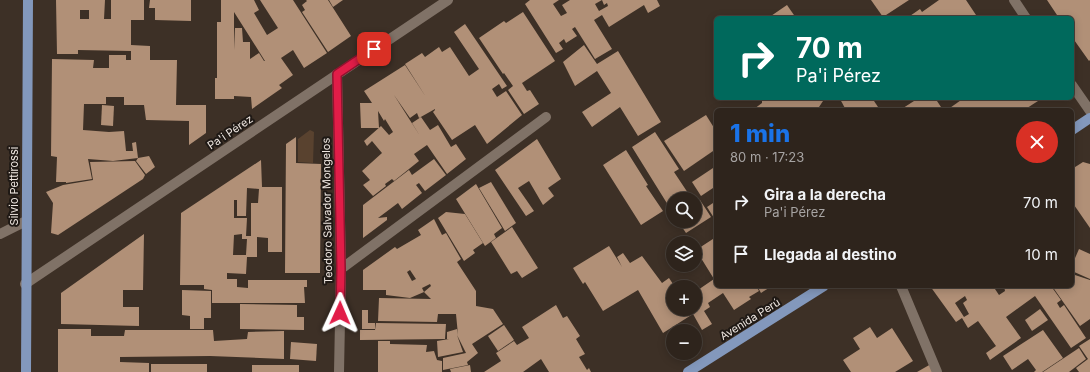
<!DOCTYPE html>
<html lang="es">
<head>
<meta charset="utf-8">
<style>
  :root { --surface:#2e241c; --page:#3a3029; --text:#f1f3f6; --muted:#a7a4a3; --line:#49413b; --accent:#1a73e8 }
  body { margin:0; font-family:Inter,sans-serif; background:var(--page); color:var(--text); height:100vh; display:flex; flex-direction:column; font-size:15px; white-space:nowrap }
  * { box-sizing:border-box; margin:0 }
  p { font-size:13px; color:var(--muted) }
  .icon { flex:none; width:22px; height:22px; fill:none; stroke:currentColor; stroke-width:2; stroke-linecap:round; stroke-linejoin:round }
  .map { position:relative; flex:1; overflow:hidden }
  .details { position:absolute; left:714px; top:108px; width:360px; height:180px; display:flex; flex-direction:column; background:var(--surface); border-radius:6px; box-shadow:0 2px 10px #0003,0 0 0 1px var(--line) }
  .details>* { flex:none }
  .guide { position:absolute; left:714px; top:16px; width:360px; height:84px; border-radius:6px; box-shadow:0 2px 10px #0003,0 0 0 1px var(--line); background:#00695c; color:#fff; overflow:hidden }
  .controls { position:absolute; left:666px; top:192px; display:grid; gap:8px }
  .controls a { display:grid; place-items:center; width:36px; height:36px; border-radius:50%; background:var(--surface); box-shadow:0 2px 10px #0003,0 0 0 1px var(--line); font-size:20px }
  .pin { position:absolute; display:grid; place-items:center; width:34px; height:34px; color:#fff; margin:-17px; border-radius:8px; box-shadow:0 2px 6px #0006 }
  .me { position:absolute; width:44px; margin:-22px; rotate:1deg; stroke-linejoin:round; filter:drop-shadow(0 0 3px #0008) }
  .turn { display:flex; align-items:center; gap:14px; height:84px; padding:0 16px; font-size:18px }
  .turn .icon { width:52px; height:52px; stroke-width:2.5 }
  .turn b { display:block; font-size:28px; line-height:34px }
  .round { display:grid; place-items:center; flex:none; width:42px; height:42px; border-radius:21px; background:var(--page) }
  .head { display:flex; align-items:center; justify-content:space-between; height:68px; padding:0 16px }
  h1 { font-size:24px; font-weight:800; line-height:30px; color:var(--accent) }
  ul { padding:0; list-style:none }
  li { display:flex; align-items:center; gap:12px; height:52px; padding:0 16px }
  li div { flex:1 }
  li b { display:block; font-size:15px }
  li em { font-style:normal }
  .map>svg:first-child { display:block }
  .green { fill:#59422f }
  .building { fill:#b19077; fill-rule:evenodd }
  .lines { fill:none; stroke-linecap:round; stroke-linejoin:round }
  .minor { stroke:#807267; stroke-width:10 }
  .major { stroke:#8398bc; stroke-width:10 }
  .route-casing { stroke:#92132f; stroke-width:10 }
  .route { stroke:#e11d48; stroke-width:7 }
  .labels { text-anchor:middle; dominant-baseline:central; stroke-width:4; stroke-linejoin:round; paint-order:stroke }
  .street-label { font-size:11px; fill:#efe7e1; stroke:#1f1915 }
</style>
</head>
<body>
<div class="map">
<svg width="1090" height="372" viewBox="0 0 1090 372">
  <rect width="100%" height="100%" fill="#3d3026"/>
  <path class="green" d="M310,130L314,132L313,163L298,162V139Z"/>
  <g class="building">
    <path d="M56,0H105L104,19H111V0H144V20H131V45L150,46V60H177L176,105H206V133L189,145V121L146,120L144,105H124V97H106V104H84L83,130L109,132L124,131L126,151H133L132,143L136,142L138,158L113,161L88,159L92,179L66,183V182H56L57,157L51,156L52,59L94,60L93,68H109V55H126V60H131V51L78,50V54H57ZM80,10H89V19H80Z"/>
    <path d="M150,0H191V21L155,20V8H149Z"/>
    <path d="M221,0H254L259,10L254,13L267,35L278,28L260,0H293L327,53L304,68L293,50L281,58L293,75L279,85L282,88L252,109L251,97L234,96V99H215V78H217V22H221ZM234,12L265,61H264L259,53L250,59V42H243L242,28H235L234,50Z"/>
    <path d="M306,0H328L351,36L328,52L302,12L305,10L302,5L307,1Z"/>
    <path d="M329,0H343L333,7Z"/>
    <path d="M530,0H559L553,4L561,16L567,13L562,5L570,0H657L660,6L648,13L644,5L609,27L602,15L594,20L612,49L595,59L575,27L572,29L577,36L566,43L564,39L559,43L563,49L556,53L525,4ZM602,0L604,5L607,3L608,6L599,11L595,4Z"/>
    <path d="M871,0H909L883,17Z"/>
    <path d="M939,0H966L978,18H907L920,9L922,12Z"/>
    <path d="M1047,0H1090V60L1089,61L1072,37V18H1059Z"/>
    <path d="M787,5L796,18H768Z"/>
    <path d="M523,12L555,61L522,83L527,91L530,90L539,104L524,114L508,90L513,86L504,73L503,74L479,38L504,21L506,23Z"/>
    <path d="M465,24L507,86L502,89L499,84L492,89L497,97L506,91L522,115L487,144L475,125L452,140L433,112L435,110V109L419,118L417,113L410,118L394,95L420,136L412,123L421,117L430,130L438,125L451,147L456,144L466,159L447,174L427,145L414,154L419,161L394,181L392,179L385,184L386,186L373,196L363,185L370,180L362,171L382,153L372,141L367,146L364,141L381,126L389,135L393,132L385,119L384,121L378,111L379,128H361L360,103H372L364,91L405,65L426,97L405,64L422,53L425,57L439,47L442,52L450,47L469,76L479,69L454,32Z"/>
    <path d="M584,45L597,64L618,51L661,122L638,136L620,107L592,127L582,112L611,93L597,71L575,86L563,62Z"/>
    <path d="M762,98H820L823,101L817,110H755L754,109L762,103Z"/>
    <path d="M842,98H872L880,110H846L840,99Z"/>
    <path d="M912,98H935L943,110H900L914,101Z"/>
    <path d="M964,98H1036L1038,101L1024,110H947Z"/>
    <path d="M102,105L114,106L113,126L101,125Z"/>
    <path d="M706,115L716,131V149L684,171L664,141Z"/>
    <path d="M655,132L679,169L674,172L692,199H673V213L632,147Z"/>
    <path d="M296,137V163L321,164L320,273H285L286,144Z"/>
    <path d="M537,139L561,179L548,188L554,196L543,205L529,181L518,188L534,211L526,216L495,170Z"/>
    <path d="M626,150L648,185L646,186L663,211L641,225L603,165Z"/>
    <path d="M149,156L155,167L146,174L136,161L138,158Z"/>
    <path d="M434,159L446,175L425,191L419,183L416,185L422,193L402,209L398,203L378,218L387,217V220L363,238V205L409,170L412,175Z"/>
    <path d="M261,160L262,187H282V252H268V238L257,237V257H247L246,274L227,273V279H237V287L248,288V280H307V287H304L305,303H212V290L204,289V285H180L181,213ZM247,188L259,189L258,203H251V236H246L247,218H234V200H237V216H246ZM242,234V239H247L246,255H233L234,235Z"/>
    <path d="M135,161L145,175L143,179L58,235L51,233L53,203L46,192L63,185L93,180L90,162Z"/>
    <path d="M1083,162L1090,164V228L1072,202V169Z"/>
    <path d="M716,166V186L701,196L692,182Z"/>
    <path d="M491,182L516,223L505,231L479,188Z"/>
    <path d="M476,184L502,228L494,234L496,238L485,246L456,199Z"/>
    <path d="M700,200L711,217L686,233L678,221H695V203Z"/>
    <path d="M716,201V221L707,207Z"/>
    <path d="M446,212L465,214L483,243L473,250L475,253L464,261L438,218Z"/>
    <path d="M434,219L442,235L446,233L461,259L457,262L476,291V306L493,309L503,324L472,344L478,353L467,362L468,365L443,370V358L466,353L457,335L463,352L438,357L437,341L449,339H447V332L457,329L458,335L456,314H438L437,322L378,321L379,298L431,299L424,292L431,286L430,284L422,288L424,292L410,298L386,295V290H363V270L395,247L397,249L421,235L418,230ZM410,270L416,279L412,281L407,272Z"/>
    <path d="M512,227L538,268L522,278L517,271L511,274L491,242Z"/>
    <path d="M144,234L143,290H123V307H139V326L61,324V293Z"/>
    <path d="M716,237V286H756L759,291L749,297L751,299L734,310L723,293L708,303L710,307L704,311L712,324L702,330L693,314L663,333L638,290L603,311L585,282L583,284L573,268L609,246L622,267L617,257L623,253L630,263L642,256L662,283L669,278L675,287H673V309H695V292L714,279L696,250Z"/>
    <path d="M1079,249L1090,254V279L1072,271V265Z"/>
    <path d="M1072,274L1090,280V319L1080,326L1052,286H1072Z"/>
    <path d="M757,286H772L761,293Z"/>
    <path d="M930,286H993L999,295L1005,291L1004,286H1051L1061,300L1057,303L1060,308L1064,305L1086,338L1071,348L1035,296L1006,317L1021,338L990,360L986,353L996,346L978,321L968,328L962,318L956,322ZM965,296L967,300L963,303L969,314L964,317L955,303Z"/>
    <path d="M182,290L211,291V318H204V329H190V316L182,315Z"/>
    <path d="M240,304L297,305V317H304V330L240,329Z"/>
    <path d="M556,305L563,318L567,316L580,336L576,339L585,354L579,357L587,370L589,368L591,372H549L541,359L523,372H484L501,361L496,353L514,341L517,345L529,338L522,327Z"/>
    <path d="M1040,309L1048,320L1032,331L1025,320Z"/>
    <path d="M362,310H368V323H375V329H362Z"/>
    <path d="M376,323L446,324L445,339L360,340V330H375Z"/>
    <path d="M504,325L514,340L498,351L488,336Z"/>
    <path d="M870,327L877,338L892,328L913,361L895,372H851L843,360L860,349L853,338Z"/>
    <path d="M58,329H91V336H124L125,330H213L214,341L247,339L248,332L284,331V359L210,356L120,357V362L149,363V372H58Z"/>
    <path d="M1043,330L1063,358L1042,372H1034L1036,370L1028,359L1012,370L1003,356Z"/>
    <path d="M1090,339V372H1079L1076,368L1088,359L1079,346Z"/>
    <path d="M378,341H390V344L427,345L426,352L434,351L437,360L442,361V372H378Z"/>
    <path d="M291,342L317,344L316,361L290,359Z"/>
    <path d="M1079,348L1086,359L1069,372H1043Z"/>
    <rect x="151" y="364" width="56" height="8"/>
    <path d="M931,364L937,372H917Z"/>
    <rect x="252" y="365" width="47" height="7"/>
    <path d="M470,365L471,372H451L450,369Z"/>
  </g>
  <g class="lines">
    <g class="minor">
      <path d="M1014,0L1026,18"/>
      <path d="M337,74L341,269L339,372"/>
      <path d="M1072,85L1090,111"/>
      <path d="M0,234L26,221"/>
      <path d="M341,269L546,117"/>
      <path d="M25,284L448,0"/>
      <path d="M901,286L937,372"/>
    </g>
    <g class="major">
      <path d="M1072,130L1090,118"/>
      <path d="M26,372L28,0"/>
      <path d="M688,372L824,286"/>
    </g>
  </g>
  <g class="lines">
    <g class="route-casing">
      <path id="route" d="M340,313L341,269L337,74L374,49"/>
    </g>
    <use href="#route" class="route"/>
  </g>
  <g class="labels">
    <g class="street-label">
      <text transform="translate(230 132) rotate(-34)">Pa'i Pérez</text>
      <text transform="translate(14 186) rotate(-90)">Silvio Pettirossi</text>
      <text transform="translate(327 211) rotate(-91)">Teodoro Salvador Mongelos</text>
      <text transform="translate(750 319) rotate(-32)">Avenida Perú</text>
    </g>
  </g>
</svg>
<div class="controls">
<a><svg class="icon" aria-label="search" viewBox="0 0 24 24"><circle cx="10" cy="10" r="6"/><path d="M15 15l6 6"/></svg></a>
<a><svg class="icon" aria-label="layers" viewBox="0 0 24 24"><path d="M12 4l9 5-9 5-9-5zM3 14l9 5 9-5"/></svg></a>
<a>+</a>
<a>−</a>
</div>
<div class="pin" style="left:374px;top:49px;background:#d93025"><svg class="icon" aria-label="arrive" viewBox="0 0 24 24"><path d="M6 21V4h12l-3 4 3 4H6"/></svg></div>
<svg class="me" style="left:340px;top:313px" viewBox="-20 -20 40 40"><path d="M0-17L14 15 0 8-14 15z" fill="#e11d48" stroke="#fff" stroke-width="4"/></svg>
<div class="guide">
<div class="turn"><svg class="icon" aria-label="right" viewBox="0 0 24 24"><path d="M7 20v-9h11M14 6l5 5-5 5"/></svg><div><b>70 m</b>Pa'i Pérez</div></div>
</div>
<section class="details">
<div class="head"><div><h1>1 min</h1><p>80 m · 17:23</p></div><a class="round" style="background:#d93025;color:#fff"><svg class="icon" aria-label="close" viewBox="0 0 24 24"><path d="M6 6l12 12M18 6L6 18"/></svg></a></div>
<ul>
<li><svg class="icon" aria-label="right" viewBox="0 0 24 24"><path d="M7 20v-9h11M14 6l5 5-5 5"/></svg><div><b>Gira a la derecha</b><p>Pa'i Pérez</p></div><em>70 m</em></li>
<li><svg class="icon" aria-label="arrive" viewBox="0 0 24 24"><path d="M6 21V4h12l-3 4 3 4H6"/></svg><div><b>Llegada al destino</b></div><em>10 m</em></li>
</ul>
</section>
</div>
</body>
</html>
